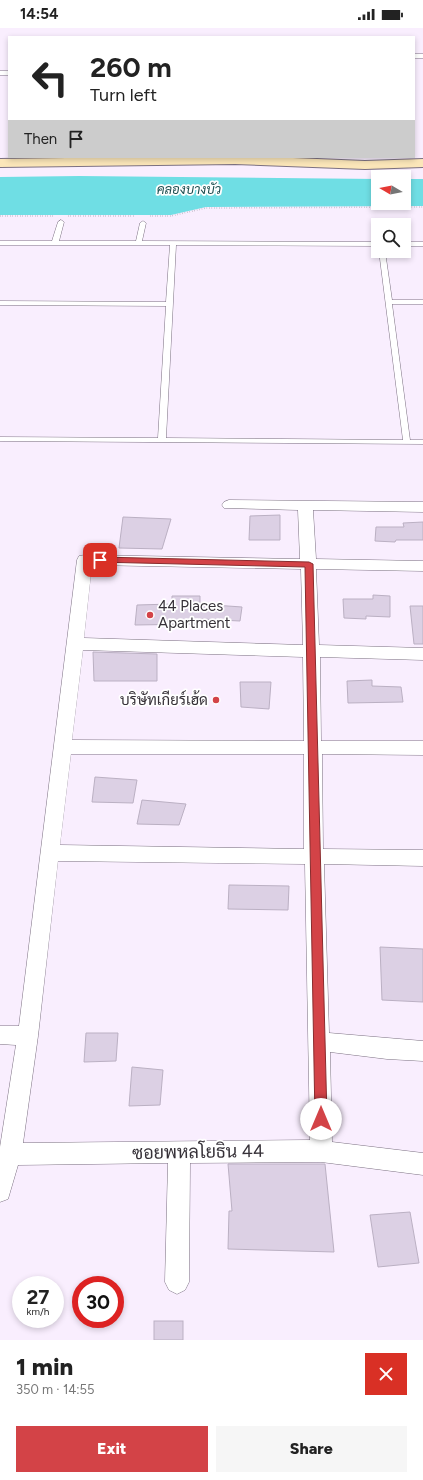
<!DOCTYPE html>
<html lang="en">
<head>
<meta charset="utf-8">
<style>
  :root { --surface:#fff; --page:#f6f6f6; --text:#222; --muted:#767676; --accent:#d34347 }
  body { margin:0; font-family:Figtree,Sarabun,sans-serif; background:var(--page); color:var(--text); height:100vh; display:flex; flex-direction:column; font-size:15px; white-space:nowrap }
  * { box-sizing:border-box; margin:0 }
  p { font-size:13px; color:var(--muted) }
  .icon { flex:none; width:22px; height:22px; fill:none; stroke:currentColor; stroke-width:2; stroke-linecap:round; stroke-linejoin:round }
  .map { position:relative; height:1312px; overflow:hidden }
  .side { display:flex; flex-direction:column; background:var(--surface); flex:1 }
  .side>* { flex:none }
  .top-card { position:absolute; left:8px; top:8px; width:407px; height:122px; border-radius:0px; box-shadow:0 2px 6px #0003; background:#fff; color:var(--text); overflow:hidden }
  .needle { width:26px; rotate:280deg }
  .buttons { position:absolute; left:371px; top:142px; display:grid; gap:8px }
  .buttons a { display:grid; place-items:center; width:40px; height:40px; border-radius:0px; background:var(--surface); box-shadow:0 2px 6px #0003; font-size:20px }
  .speed { position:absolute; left:12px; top:1248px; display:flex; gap:8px; font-size:20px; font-weight:700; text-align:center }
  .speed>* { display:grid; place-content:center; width:52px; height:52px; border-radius:50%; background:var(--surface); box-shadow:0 2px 6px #0003; line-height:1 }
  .speed small { font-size:10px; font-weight:400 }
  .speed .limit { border:6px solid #d22; background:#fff; color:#111 }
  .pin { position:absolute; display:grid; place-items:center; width:34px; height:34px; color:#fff; margin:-17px; border-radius:8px; box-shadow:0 2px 6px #0006 }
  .me { position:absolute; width:44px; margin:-22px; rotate:0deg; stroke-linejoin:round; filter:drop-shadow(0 0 3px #0008) }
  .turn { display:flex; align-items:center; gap:14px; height:84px; padding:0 16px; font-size:18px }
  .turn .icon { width:52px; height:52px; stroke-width:2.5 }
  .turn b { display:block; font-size:28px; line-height:34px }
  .then { display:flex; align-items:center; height:38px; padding:0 16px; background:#0003; gap:8px; font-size:15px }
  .round { display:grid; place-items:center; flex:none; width:42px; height:42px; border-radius:0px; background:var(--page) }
  .overview { display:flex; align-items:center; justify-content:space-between; height:68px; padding:0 16px }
  h1 { font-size:24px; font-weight:800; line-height:30px }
  .button { display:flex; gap:8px; margin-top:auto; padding:8px 16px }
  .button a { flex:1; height:46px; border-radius:0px; background:var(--accent); color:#fff; font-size:16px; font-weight:800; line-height:46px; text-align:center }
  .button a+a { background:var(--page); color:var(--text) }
  .status { display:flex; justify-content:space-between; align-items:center; height:28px; padding:0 20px; background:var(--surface); direction:ltr }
  .status svg { height:11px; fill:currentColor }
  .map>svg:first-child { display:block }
  .water { fill:#6fdee4 }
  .building { fill:#dcd0e4; stroke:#bbb0c3 }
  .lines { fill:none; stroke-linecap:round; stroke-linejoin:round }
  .lane-casing { stroke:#7c7182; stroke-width:1 }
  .street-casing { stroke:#7c7182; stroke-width:1 }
  .secondary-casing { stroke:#7c7182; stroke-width:2 }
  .path { stroke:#a89fab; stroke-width:1.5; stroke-dasharray:0.5 2; stroke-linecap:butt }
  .lane { fill:#fff; fill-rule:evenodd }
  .street { fill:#fff; fill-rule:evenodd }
  .secondary { fill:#fbe6b9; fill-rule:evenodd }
  .route { fill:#d34347; stroke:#892c2e }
  .poi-dot { fill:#d34347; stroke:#fff; stroke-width:1.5 }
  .labels { text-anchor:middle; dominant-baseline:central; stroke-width:3.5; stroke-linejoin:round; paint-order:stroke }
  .far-water-label { font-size:13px; font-style:italic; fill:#1b4d4f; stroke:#fff }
  .poi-label { font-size:15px; fill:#363138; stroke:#fff; text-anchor:start }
  .near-street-label { font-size:18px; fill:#363138; stroke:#fff }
</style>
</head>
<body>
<div class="status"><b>14:54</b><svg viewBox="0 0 49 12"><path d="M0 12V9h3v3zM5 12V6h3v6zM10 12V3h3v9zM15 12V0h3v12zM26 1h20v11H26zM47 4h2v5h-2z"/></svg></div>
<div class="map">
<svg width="423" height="1312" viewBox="0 0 423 1312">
  <rect width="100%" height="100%" fill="#f9eefe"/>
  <path class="water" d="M79,148L378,151V175H404V151H423V178L206,179L171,187H0V149Z"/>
  <g class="building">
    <path d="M280,487V512H249L250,488Z"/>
    <path d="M123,489L171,491L162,521L119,520Z"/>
    <path d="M423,494V512H396L395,514L375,513L376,499H404L403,495Z"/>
    <path d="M373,567L390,568V589L366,588V591L344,590L343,571H373Z"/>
    <path d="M172,568H200V576L242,579L240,593L200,591V596L135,597L137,577L172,576Z"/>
    <path d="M410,578H423V616H414Z"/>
    <path d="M93,624L157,626V653H94Z"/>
    <path d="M372,652V658L401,659L403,674L348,675L347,653Z"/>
    <path d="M240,654H271L269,681L241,679Z"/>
    <path d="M95,749L137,752L133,775L92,774Z"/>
    <path d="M142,772L186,776L179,797L137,796Z"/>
    <path d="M229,857L289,858L288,882L228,881Z"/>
    <path d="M380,919L423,921V974L382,972Z"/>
    <path d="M86,1005H118L116,1033L84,1034Z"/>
    <path d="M132,1039L163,1042L160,1077L129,1078Z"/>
    <path d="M228,1136H325L334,1224L228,1221L229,1183H232Z"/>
    <path d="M410,1184L419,1235L378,1239L370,1187Z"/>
    <rect x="154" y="1293" width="29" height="19"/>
  </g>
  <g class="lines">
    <g class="lane-casing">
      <g id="lane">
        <rect x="414" y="26" width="9" height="4"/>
        <rect x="0" y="43" width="9" height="4"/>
        <path d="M61,192L64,194L59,213H136L140,195L143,193L146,195L142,213L378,214V218L176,217L166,410L403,412L379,223H385L392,272H423V276H392L410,412H423V416L0,413V409L158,410L166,278L0,277V273L166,274L170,217H0V213H52L58,194Z"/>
        <rect x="404" y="214" width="19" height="4"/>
      </g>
    </g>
    <g class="street-casing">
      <path id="street" d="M229,472L423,474V484L313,482L316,531L423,533V543L316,541L319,617L423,620V632L320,629L321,713H423V727L322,726L323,821L423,822V838L324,836L329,1005L423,1013V1033L387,1031L330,1024L332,1114L423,1125V1147L321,1134L190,1135L189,1254L185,1262L177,1266L169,1262L165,1254L168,1135L18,1137L8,1171L0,1174V1119L16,1017L0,1016V998H19L77,532L79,528L85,527L300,531L298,482L224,480L222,477L224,474ZM92,537L301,541L303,617L84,610ZM83,622L303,629L304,713L72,712ZM71,726H304V821L60,817ZM58,833L305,836L310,1112L23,1115L38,1008Z"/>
    </g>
    <g class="secondary-casing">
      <path id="secondary" d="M133,129H269L365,133L423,131V139L365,141L235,136L0,139V131Z"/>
    </g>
    <g class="path">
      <path d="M0,188H53"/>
      <path d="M68,188H135"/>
      <path d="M150,188H171L206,180L423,179"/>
    </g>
    <use href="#lane" class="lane"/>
    <use href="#street" class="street"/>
    <use href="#secondary" class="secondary"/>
  </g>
  <path class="route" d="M100,529L309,534L313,536L327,1091L325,1095L321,1097L317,1095L315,1091L305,539L97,534L96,532Z"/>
  <g class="poi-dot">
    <circle cx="150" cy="587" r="4"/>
    <circle cx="216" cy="672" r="4"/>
  </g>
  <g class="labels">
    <g class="far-water-label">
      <text x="189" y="161">คลองบางบัว</text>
    </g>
    <g class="poi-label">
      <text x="158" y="578">44 Places<tspan x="158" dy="17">Apartment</tspan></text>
      <text x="208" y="672" text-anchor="end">บริษัทเกียร์เฮ้ด</text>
    </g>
    <g class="near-street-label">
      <text transform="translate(198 1124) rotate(-1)">ซอยพหลโยธิน 44</text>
    </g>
  </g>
</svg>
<div class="buttons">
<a><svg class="needle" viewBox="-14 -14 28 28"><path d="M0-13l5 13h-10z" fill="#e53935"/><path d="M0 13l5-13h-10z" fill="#767676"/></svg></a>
<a><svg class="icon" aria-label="search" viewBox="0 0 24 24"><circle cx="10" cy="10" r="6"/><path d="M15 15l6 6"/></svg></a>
</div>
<div class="speed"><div>27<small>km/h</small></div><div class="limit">30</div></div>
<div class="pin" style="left:100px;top:532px;background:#d93025"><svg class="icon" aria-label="arrive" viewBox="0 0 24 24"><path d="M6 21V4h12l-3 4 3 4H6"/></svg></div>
<svg class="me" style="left:321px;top:1091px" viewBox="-20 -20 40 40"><circle r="19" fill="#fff"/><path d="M0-13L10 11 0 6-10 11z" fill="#d34347"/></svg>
<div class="top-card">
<div class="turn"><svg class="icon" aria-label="left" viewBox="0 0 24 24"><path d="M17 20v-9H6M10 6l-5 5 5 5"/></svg><div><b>260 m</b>Turn left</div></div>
<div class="then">Then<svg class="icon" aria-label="arrive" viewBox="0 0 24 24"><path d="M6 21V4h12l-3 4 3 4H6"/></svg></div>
</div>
</div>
<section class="side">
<div class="overview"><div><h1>1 min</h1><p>350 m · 14:55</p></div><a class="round" style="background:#d93025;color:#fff"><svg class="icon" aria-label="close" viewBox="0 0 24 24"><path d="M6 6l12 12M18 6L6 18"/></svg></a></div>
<div class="button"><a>Exit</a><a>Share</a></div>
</section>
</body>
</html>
